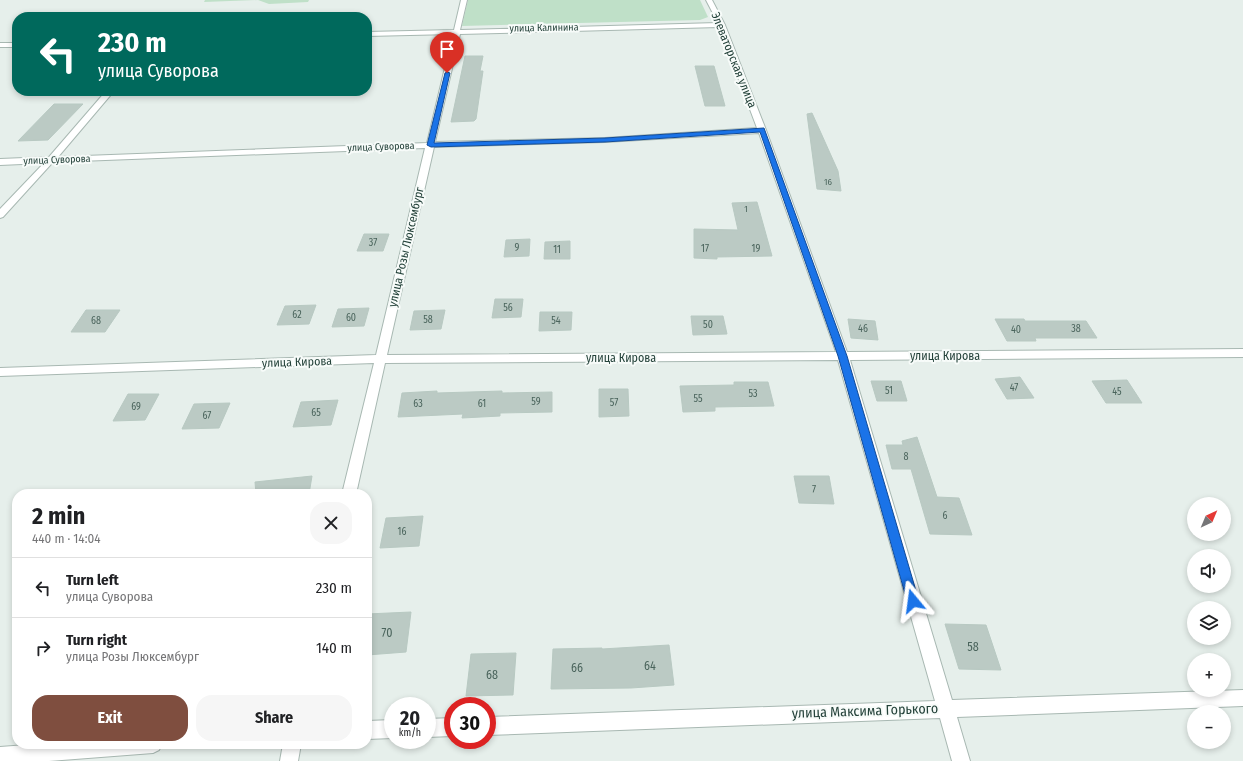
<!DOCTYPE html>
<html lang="en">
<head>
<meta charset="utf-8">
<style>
  :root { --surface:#fff; --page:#f6f6f6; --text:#202124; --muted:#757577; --line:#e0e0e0; --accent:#7f4e3f }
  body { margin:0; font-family:"Fira Sans Condensed",sans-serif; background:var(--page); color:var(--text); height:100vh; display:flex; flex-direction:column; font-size:15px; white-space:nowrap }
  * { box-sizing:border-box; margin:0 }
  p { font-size:13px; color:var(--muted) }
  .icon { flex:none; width:22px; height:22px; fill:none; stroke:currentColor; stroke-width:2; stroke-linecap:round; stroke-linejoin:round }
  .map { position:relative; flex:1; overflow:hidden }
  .panel { position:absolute; left:12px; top:489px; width:360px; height:260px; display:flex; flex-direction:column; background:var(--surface); border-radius:16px; box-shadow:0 2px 6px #0003 }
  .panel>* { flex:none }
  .hud { position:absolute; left:12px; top:12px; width:360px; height:84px; border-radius:16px; box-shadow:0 2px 6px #0003; background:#00695c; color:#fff; overflow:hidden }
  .needle { width:26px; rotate:44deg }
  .buttons { position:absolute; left:1187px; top:497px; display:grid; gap:8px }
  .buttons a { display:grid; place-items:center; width:44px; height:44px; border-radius:50%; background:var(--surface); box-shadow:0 2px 6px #0003; font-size:20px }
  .speed { position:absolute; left:384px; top:697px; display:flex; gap:8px; font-size:20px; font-weight:700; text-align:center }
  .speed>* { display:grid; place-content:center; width:52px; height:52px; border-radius:50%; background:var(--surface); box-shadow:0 2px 6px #0003; line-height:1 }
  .speed small { font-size:10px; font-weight:400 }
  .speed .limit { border:6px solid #d22; background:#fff; color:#111 }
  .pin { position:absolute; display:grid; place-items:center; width:34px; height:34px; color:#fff; margin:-41px -17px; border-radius:50% 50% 50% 0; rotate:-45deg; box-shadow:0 0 4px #0007 }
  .pin .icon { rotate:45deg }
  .me { position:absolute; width:44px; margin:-22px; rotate:344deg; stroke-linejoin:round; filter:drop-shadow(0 0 3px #0008) }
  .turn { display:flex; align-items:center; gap:14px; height:84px; padding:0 20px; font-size:18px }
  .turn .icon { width:52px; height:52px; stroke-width:2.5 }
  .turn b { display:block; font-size:28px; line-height:34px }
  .round { display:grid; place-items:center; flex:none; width:42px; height:42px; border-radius:16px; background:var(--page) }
  .head { display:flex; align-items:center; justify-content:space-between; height:68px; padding:0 20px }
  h1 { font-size:24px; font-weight:700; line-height:30px }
  .action { display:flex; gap:8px; margin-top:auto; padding:8px 20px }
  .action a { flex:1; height:46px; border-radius:16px; background:var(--accent); color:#fff; font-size:16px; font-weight:700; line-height:46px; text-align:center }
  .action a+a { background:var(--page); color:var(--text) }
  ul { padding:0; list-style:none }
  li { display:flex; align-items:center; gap:12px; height:60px; padding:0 20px; border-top:1px solid var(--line) }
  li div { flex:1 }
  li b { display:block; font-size:15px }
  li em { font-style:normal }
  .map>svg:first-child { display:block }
  .green { fill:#bfe0c8 }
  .building { fill:#bbcac4; stroke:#b8c9c2 }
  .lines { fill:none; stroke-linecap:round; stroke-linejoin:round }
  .minor-casing { stroke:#a8b8b2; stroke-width:2 }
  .minor { fill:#fff; fill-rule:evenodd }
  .route { fill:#1a73e8; stroke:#114b97 }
  .labels { text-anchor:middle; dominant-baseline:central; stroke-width:4; stroke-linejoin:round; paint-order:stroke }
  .far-number-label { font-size:9px; fill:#4a645c }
  .far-street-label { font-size:10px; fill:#24423a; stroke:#f7fbf9 }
  .number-label { font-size:10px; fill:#4a645c }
  .street-label { font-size:12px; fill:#24423a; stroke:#f7fbf9 }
  .near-number-label { font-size:12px; fill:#4a645c }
  .near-street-label { font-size:14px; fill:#24423a; stroke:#f7fbf9 }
</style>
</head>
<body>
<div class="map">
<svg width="1243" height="761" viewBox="0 0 1243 761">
  <rect width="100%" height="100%" fill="#e6efeb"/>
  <g class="green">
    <path d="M205,0H309L308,2L269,4L258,0L204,2Z"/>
    <path d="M468,0H700L708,17L700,20L462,26Z"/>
  </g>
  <g class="building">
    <path d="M465,56H483L480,71H483L476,119L474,121L451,122Z"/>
    <path d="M695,66H714L725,106H705Z"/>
    <path d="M54,104H83L48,140L18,141Z"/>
    <path d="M812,113L838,171L841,191L817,189L807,114Z"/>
    <path d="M757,202L772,256L717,257V259L694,258V229L738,230L732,203Z"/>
    <path d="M364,234H389L383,251H357Z"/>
    <path d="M530,239L529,256L504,257L506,240Z"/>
    <path d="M570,241V259H544L545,242Z"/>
    <path d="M495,299H523L521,317L492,318Z"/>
    <path d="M316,305L309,324L277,325L285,306Z"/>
    <path d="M369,308L364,326L332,327L338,309Z"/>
    <path d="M86,310H120L105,332H71Z"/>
    <path d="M445,310L441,329L410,330L414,311Z"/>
    <path d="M540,312H572L571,330L539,331Z"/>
    <path d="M691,316H723L727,334L693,335Z"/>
    <path d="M848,319L875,321L878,340L851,338Z"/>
    <path d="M995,319H1024L1025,321H1086L1097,338H1035L1036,341H1007Z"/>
    <path d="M1020,377L1034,398L1007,399L995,379Z"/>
    <path d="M1127,380L1142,403H1106L1092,381Z"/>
    <path d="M871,381H901L907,401H877Z"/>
    <path d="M734,382H768L774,406L715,407V411L683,412L680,386L734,385Z"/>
    <path d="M599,389H628L629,416L599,417Z"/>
    <path d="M437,391V393L502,391V393L552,392V412L500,413V416L462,418L463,414L398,417L402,393Z"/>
    <path d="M128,394H159L145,420L113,421Z"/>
    <path d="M338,400L331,425L293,427L301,402Z"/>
    <path d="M230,403L219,428L182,429L194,404Z"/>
    <path d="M917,437L937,497L959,498L972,535L930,534L911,469H892L886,445H903L902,441Z"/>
    <path d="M312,476L309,494H256L255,482Z"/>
    <path d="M794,476H829L834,504L799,503Z"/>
    <path d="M423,516L419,546L380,548L386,518Z"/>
    <path d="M411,612L406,652L367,655V614Z"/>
    <path d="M945,624L986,625L1001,670L959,669Z"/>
    <path d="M669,645L674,685L631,688L551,689L553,649L602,648V649Z"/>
    <path d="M516,653L513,695L466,696L471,654Z"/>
  </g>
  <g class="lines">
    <g class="minor-casing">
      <g id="minor">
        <path d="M461,0H467L460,30L718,23L706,0H712L725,25L766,130L847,352L1243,349V357L850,360L952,700L1243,690V706L957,717L970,761H952L940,718L487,735V717L935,701L838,360L385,363L356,494H342L374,363L0,376V368L376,355L425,148L53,162L3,217L0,218V209L44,163L0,165V159L49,157L106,91H114L58,157L427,143L453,34L367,36V32L454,30ZM719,27L757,128L605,138L435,142L460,34ZM759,133L836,352L387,355L434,147L605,142Z"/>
        <rect x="0" y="43" width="17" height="4"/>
        <path d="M453,718V736L427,737V719Z"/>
        <path d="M393,720V738L367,739V721Z"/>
        <path d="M40,744H162L159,750L153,753L49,761H0V747Z"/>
        <path d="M283,744H301L298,761H280Z"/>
      </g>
    </g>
    <use href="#minor" class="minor"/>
  </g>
  <path class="route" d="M447,72L450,73L434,143L605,138L764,128L847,356L919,601L917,605L913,606L909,605L907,601L838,356L760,132L605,142L431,147L427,145L445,73Z"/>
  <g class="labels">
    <g class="far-number-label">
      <text x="828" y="182">16</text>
      <text x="746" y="209">1</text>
    </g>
    <g class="far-street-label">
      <text transform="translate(544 28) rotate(-1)">улица Калинина</text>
      <text transform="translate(381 147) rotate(-2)">улица Суворова</text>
      <text transform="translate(57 160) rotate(-2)">улица Суворова</text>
    </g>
    <g class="number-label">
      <text x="373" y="243">37</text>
      <text x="517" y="248">9</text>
      <text x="705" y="249">17</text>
      <text x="756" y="249">19</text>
      <text x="557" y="250">11</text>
      <text x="508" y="308">56</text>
      <text x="297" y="315">62</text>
      <text x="351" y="318">60</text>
      <text x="428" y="320">58</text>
      <text x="96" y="321">68</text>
      <text x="556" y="321">54</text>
      <text x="708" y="325">50</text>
      <text x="863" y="329">46</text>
      <text x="1076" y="329">38</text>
      <text x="1016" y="330">40</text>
      <text x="1014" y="388">47</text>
      <text x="889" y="391">51</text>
      <text x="1117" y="392">45</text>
      <text x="753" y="394">53</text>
      <text x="698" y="399">55</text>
      <text x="536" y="402">59</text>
      <text x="614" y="403">57</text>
      <text x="418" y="404">63</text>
      <text x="482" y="404">61</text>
      <text x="136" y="407">69</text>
      <text x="316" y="413">65</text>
      <text x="207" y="416">67</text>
      <text x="906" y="457">8</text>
      <text x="814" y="490">7</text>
      <text x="945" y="516">6</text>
      <text x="402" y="532">16</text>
    </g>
    <g class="street-label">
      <text transform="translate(734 60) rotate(68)">Элеваторская улица</text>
      <text transform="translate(406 247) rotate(-77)">улица Розы Люксембург</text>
      <text x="945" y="356">улица Кирова</text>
      <text x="621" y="358">улица Кирова</text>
      <text transform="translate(297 362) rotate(-2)">улица Кирова</text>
    </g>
    <g class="near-number-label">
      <text x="387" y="633">70</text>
      <text x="973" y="647">58</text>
      <text x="650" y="666">64</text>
      <text x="577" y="668">66</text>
      <text x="492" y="675">68</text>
    </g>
    <g class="near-street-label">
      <text transform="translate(865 711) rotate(-2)">улица Максима Горького</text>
    </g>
  </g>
</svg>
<div class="buttons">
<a><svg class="needle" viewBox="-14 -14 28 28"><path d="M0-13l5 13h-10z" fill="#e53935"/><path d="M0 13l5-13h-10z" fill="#757577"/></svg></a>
<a><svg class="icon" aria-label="sound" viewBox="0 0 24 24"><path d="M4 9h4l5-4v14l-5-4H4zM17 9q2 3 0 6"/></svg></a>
<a><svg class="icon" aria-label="layers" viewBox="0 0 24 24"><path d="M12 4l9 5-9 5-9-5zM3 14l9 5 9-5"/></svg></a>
<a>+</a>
<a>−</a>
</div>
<div class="speed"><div>20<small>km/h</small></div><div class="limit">30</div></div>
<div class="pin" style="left:447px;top:73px;background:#d93025"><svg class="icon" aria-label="arrive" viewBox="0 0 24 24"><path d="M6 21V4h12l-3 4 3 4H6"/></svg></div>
<svg class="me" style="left:913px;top:601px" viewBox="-20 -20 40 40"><path d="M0-17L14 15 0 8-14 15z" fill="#1a73e8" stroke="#fff" stroke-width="4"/></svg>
<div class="hud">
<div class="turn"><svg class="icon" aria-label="left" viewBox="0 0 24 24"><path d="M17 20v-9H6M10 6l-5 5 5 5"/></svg><div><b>230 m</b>улица Суворова</div></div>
</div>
<section class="panel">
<div class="head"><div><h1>2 min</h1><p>440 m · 14:04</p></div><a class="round"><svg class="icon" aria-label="close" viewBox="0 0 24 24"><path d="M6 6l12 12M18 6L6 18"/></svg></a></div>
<ul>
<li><svg class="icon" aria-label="left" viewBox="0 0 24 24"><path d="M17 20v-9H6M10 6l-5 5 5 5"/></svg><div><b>Turn left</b><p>улица Суворова</p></div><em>230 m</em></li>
<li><svg class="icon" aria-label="right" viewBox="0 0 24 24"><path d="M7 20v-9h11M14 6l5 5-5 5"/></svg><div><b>Turn right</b><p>улица Розы Люксембург</p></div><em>140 m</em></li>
</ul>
<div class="action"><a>Exit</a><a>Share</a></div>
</section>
</div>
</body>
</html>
